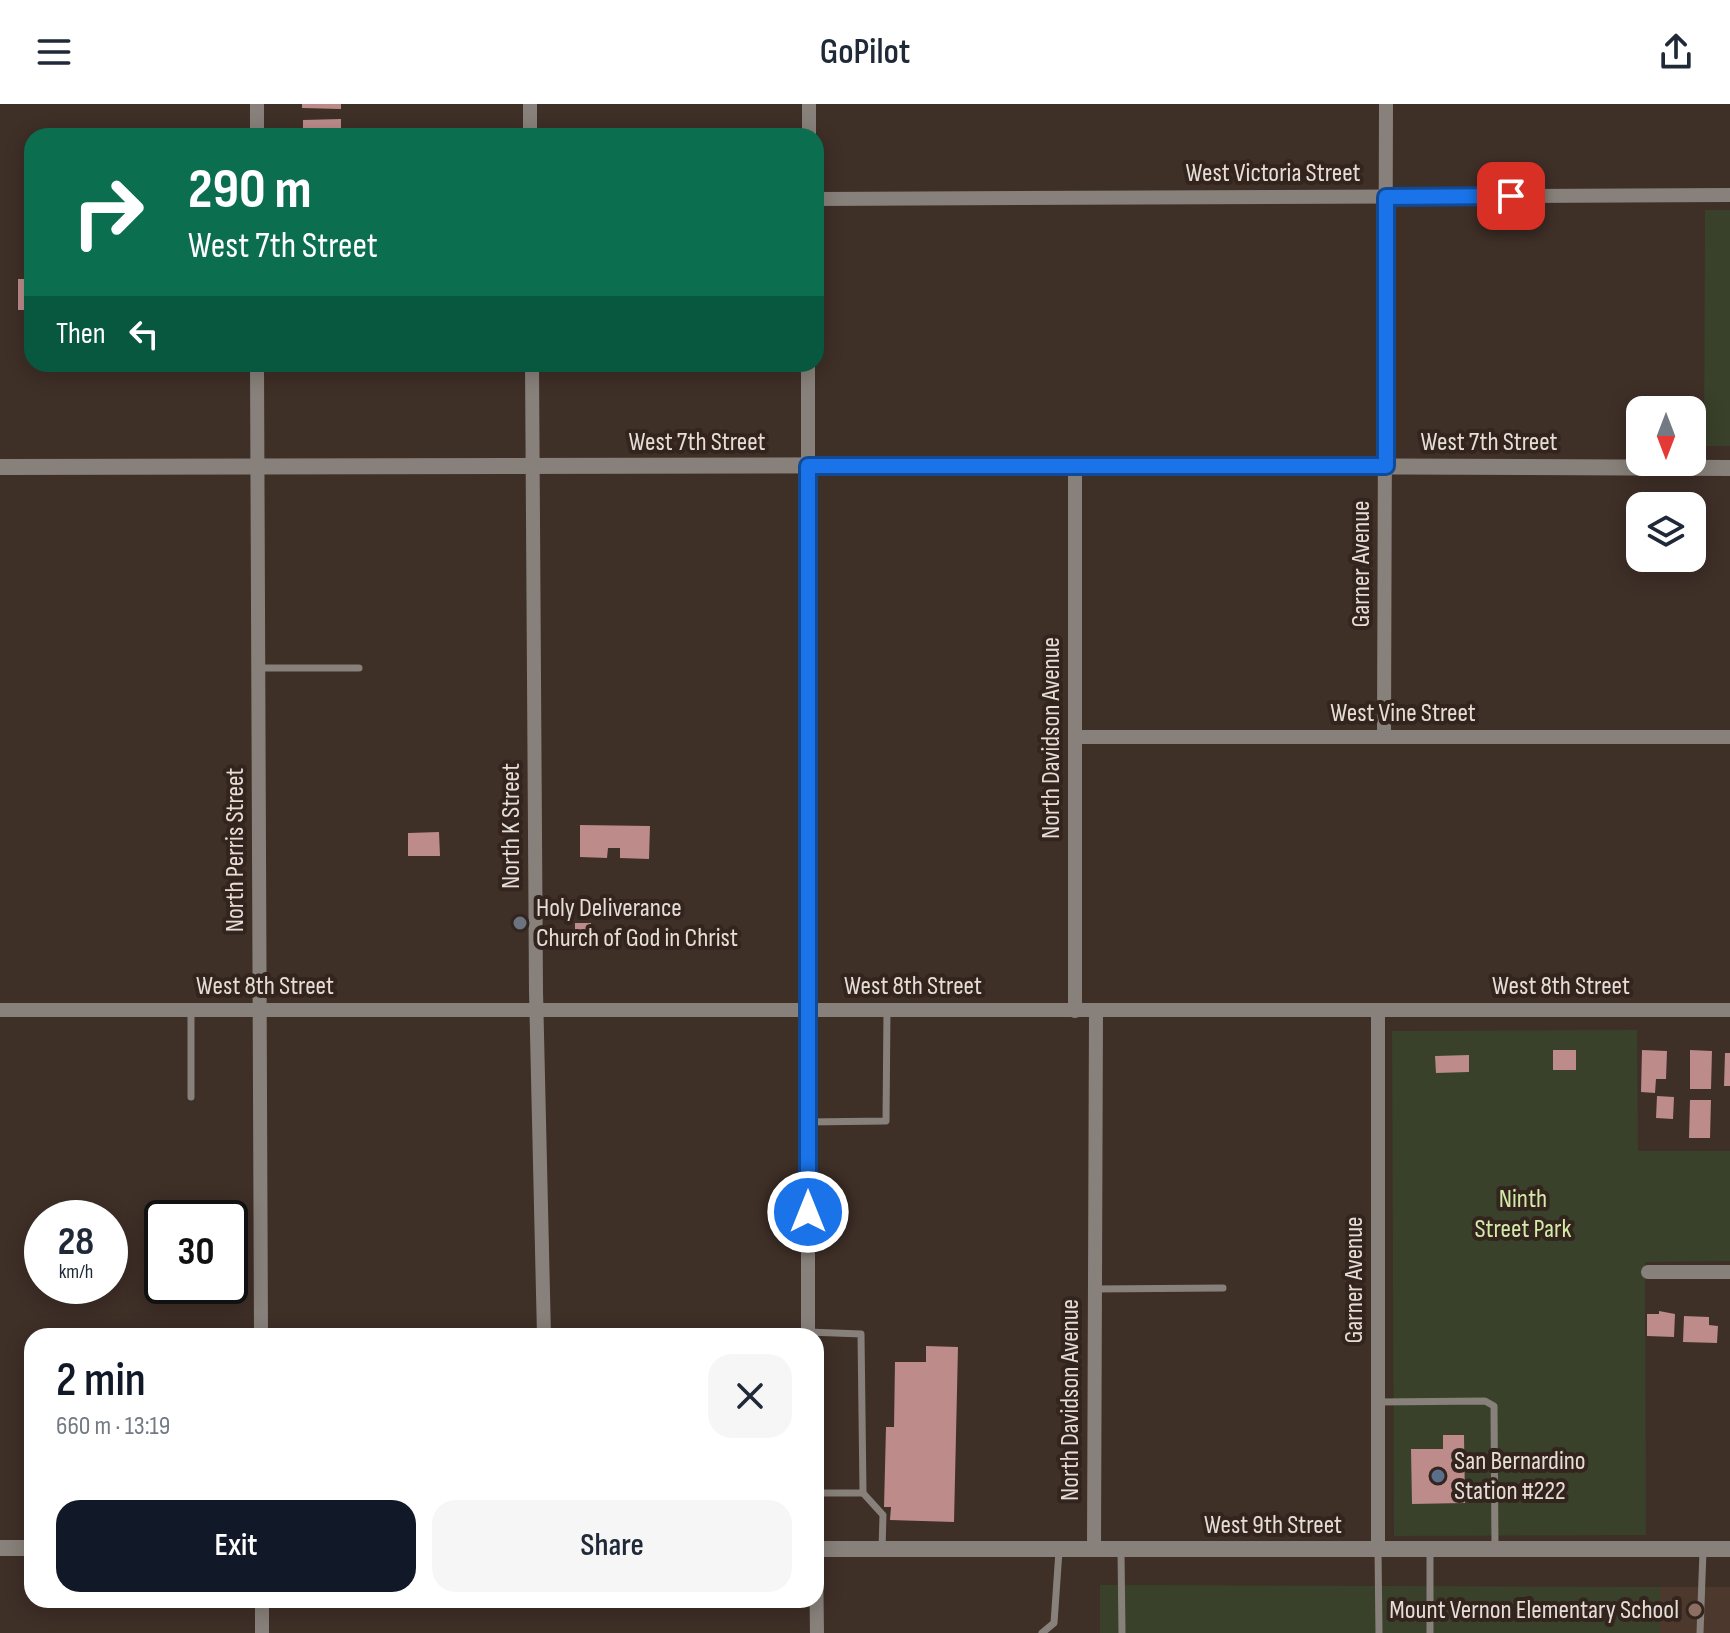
<!DOCTYPE html>
<html lang="en">
<head>
<meta charset="utf-8">
<style>
  :root { --surface:#fff; --page:#f6f6f7; --text:#1f2937; --muted:#747a83; --accent:#111827 }
  body { margin:0; font-family:"Sofia Sans Condensed",sans-serif; background:var(--page); color:var(--text); height:100vh; display:flex; flex-direction:column; font-size:30px; white-space:nowrap }
  * { box-sizing:border-box; margin:0 }
  p { font-size:26px; color:var(--muted) }
  .icon { flex:none; width:44px; height:44px; fill:none; stroke:currentColor; stroke-width:2; stroke-linecap:round; stroke-linejoin:round }
  .map { position:relative; flex:1; overflow:hidden }
  .details { position:absolute; left:24px; top:1224px; width:800px; height:280px; display:flex; flex-direction:column; background:var(--surface); border-radius:24px; box-shadow:0 4px 20px #0003 }
  .details>* { flex:none }
  .banner { position:absolute; left:24px; top:24px; width:800px; height:244px; border-radius:24px; box-shadow:0 4px 20px #0003; background:#0b6e4f; color:#fff; overflow:hidden }
  .needle { width:52px; rotate:180deg }
  .fabs { position:absolute; left:1626px; top:292px; display:grid; gap:16px }
  .fabs a { display:grid; place-items:center; width:80px; height:80px; border-radius:16px; background:var(--surface); box-shadow:0 4px 20px #0003; font-size:40px }
  .speed { position:absolute; left:24px; top:1096px; display:flex; gap:16px; font-size:40px; font-weight:700; text-align:center }
  .speed>* { display:grid; place-content:center; width:104px; height:104px; border-radius:50%; background:var(--surface); box-shadow:0 4px 20px #0003; line-height:1 }
  .speed small { font-size:20px; font-weight:400 }
  .speed .limit { border:4px solid #111; border-radius:12px; background:#fff; color:#111 }
  .pin { position:absolute; display:grid; place-items:center; width:68px; height:68px; color:#fff; margin:-34px; border-radius:16px; box-shadow:0 4px 12px #0006 }
  .me { position:absolute; width:88px; margin:-44px; rotate:0deg; stroke-linejoin:round; filter:drop-shadow(0 0 6px #0008) }
  .turn { display:flex; align-items:center; gap:28px; height:168px; padding:0 32px; font-size:36px }
  .turn .icon { width:104px; height:104px; stroke-width:2.5 }
  .turn b { display:block; font-size:56px; line-height:68px }
  .then { display:flex; align-items:center; height:76px; padding:0 32px; background:#0003; gap:16px; font-size:30px }
  .round { display:grid; place-items:center; flex:none; width:84px; height:84px; border-radius:24px; background:var(--page) }
  .headline { display:flex; align-items:center; justify-content:space-between; height:136px; padding:0 32px }
  h1 { font-size:48px; font-weight:600; line-height:60px; color:var(--accent) }
  .cta { display:flex; gap:16px; margin-top:auto; padding:16px 32px }
  .cta a { flex:1; height:92px; border-radius:24px; background:var(--accent); color:#fff; font-size:32px; font-weight:600; line-height:92px; text-align:center }
  .cta a+a { background:var(--page); color:var(--text) }
  header { display:flex; justify-content:space-between; align-items:center; height:104px; padding:0 32px; background:var(--surface); font-size:36px; font-weight:600 }
  .map>svg:first-child { display:block }
  .built { fill:#4d382d }
  .green { fill:#39412a }
  .building { fill:#bc8b8a }
  .lines { fill:none; stroke-linecap:round; stroke-linejoin:round }
  .service { stroke:#88817b; stroke-width:7 }
  .minor { stroke:#88817b; stroke-width:14 }
  .tertiary { stroke:#88817b; stroke-width:16 }
  .route-casing { stroke:#114b97; stroke-width:20 }
  .route { stroke:#1a73e8; stroke-width:14 }
  .worship-dot { fill:#6b7280; stroke:#33251e; stroke-width:3 }
  .service-dot { fill:#5c6f8a; stroke:#33251e; stroke-width:3 }
  .education-dot { fill:#8d6e63; stroke:#33251e; stroke-width:3 }
  .labels { text-anchor:middle; dominant-baseline:central; stroke-width:8; stroke-linejoin:round; paint-order:stroke }
  .street-label { font-size:26px; fill:#e6ddd8; stroke:#33251e }
  .poi-label { font-size:26px; fill:#e6ddd8; stroke:#33251e; text-anchor:start }
  .park-label { font-size:26px; fill:#d3eaa8; stroke:#33251e }
</style>
</head>
<body>
<header><svg class="icon" aria-label="menu" viewBox="0 0 24 24"><path d="M4 6h16M4 12h16M4 18h16"/></svg>GoPilot<svg class="icon" aria-label="share" viewBox="0 0 24 24"><path d="M12 15V3M7 8l5-5 5 5M5 13v7h14v-7"/></svg></header>
<div class="map">
<svg width="1730" height="1529" viewBox="0 0 1730 1529">
  <rect width="100%" height="100%" fill="#3e2f27"/>
  <rect class="built" x="1660" y="1483" width="70" height="46"/>
  <g class="green">
    <path d="M1705,106H1730V342H1704Z"/>
    <path d="M1637,926L1638,1047H1730V1157L1645,1158L1646,1431L1394,1432L1392,927Z"/>
    <path d="M1100,1481L1660,1483V1529H1100Z"/>
  </g>
  <g class="building">
    <path d="M302,0H341V5L302,4Z"/>
    <path d="M341,15V32H303V16Z"/>
    <rect x="18" y="175" width="14" height="31"/>
    <path d="M580,721L650,722L649,755L620,754V744H608L607,754L580,753Z"/>
    <path d="M439,728L440,752H408V729Z"/>
    <path d="M575,819H591L592,836H575Z"/>
    <rect x="1553" y="946" width="23" height="20"/>
    <path d="M1642,946L1667,947L1666,975H1656L1655,989L1641,988Z"/>
    <path d="M1690,946L1712,947L1711,985H1690Z"/>
    <path d="M1725,949H1730V982H1724Z"/>
    <path d="M1469,951V968L1436,969L1435,952Z"/>
    <path d="M1657,992L1674,993L1673,1015L1656,1014Z"/>
    <path d="M1690,996H1711L1710,1034H1689Z"/>
    <path d="M1659,1207L1675,1210L1674,1233L1647,1232V1210H1659Z"/>
    <path d="M1684,1212L1709,1213V1221L1718,1222L1717,1239L1683,1238Z"/>
    <path d="M926,1242L958,1243L954,1418L890,1416L891,1403H884L886,1323H894L895,1258H926Z"/>
    <path d="M1443,1331H1464L1465,1399L1412,1400L1411,1345H1443Z"/>
  </g>
  <g class="lines">
    <g class="service">
      <path d="M258,564H359"/>
      <path d="M191,906V993"/>
      <path d="M808,1018L886,1017L887,906"/>
      <path d="M1095,1185L1223,1184"/>
      <path d="M808,1228L861,1230L863,1389L883,1411L882,1445"/>
      <path d="M1378,1298L1485,1297L1494,1302L1495,1445"/>
      <path d="M816,1389H863"/>
      <path d="M1430,1445V1529"/>
      <path d="M1121,1447L1122,1529"/>
      <path d="M1378,1447L1379,1529"/>
      <path d="M1042,1529L1054,1519L1059,1447"/>
      <path d="M1700,1529L1703,1447"/>
    </g>
    <g class="minor">
      <path d="M257,0V32"/>
      <path d="M530,0V32"/>
      <path d="M809,32V0"/>
      <path d="M816,95L1730,91"/>
      <path d="M257,260L261,1232"/>
      <path d="M532,260L536,887L544,1232"/>
      <path d="M1075,361V907"/>
      <path d="M1075,633H1730"/>
      <path d="M1384,633L1386,0"/>
      <path d="M0,906H1730"/>
      <path d="M1378,907V1445"/>
      <path d="M1648,1168H1730"/>
      <path d="M808,1232V260"/>
      <path d="M816,1443L817,1529"/>
      <path d="M1094,1445L1096,907"/>
      <path d="M262,1496V1529"/>
    </g>
    <g class="tertiary">
      <path d="M0,363L1075,361L1730,364"/>
      <path d="M0,1444H32"/>
      <path d="M816,1445H1730"/>
    </g>
  </g>
  <g class="lines">
    <g class="route-casing">
      <path id="route" d="M808,1108V362H1386V93L1511,92"/>
    </g>
    <use href="#route" class="route"/>
  </g>
  <circle class="worship-dot" cx="520" cy="819" r="8"/>
  <circle class="service-dot" cx="1438" cy="1372" r="8"/>
  <circle class="education-dot" cx="1695" cy="1506" r="8"/>
  <g class="labels">
    <g class="street-label">
      <text x="1273" y="69">West Victoria Street</text>
      <text x="697" y="338">West 7th Street</text>
      <text x="1489" y="338">West 7th Street</text>
      <text transform="translate(1361 460) rotate(-90)">Garner Avenue</text>
      <text x="1403" y="609">West Vine Street</text>
      <text transform="translate(1051 634) rotate(-90)">North Davidson Avenue</text>
      <text transform="translate(511 722) rotate(-90)">North K Street</text>
      <text transform="translate(235 746) rotate(-90)">North Perris Street</text>
      <text x="265" y="882">West 8th Street</text>
      <text x="913" y="882">West 8th Street</text>
      <text x="1561" y="882">West 8th Street</text>
      <text transform="translate(1354 1176) rotate(-90)">Garner Avenue</text>
      <text transform="translate(1070 1296) rotate(-90)">North Davidson Avenue</text>
      <text x="1273" y="1421">West 9th Street</text>
    </g>
    <g class="poi-label">
      <text x="536" y="804">Holy Deliverance<tspan x="536" dy="30">Church of God in Christ</tspan></text>
      <text x="1454" y="1357">San Bernardino<tspan x="1454" dy="30">Station #222</tspan></text>
      <text x="1679" y="1506" text-anchor="end">Mount Vernon Elementary School</text>
    </g>
    <g class="park-label">
      <text x="1523" y="1095">Ninth<tspan x="1523" dy="30">Street Park</tspan></text>
    </g>
  </g>
</svg>
<div class="fabs">
<a><svg class="needle" viewBox="-14 -14 28 28"><path d="M0-13l5 13h-10z" fill="#e53935"/><path d="M0 13l5-13h-10z" fill="#747a83"/></svg></a>
<a><svg class="icon" aria-label="layers" viewBox="0 0 24 24"><path d="M12 4l9 5-9 5-9-5zM3 14l9 5 9-5"/></svg></a>
</div>
<div class="speed"><div>28<small>km/h</small></div><div class="limit">30</div></div>
<div class="pin" style="left:1511px;top:92px;background:#d93025"><svg class="icon" aria-label="arrive" viewBox="0 0 24 24"><path d="M6 21V4h12l-3 4 3 4H6"/></svg></div>
<svg class="me" style="left:808px;top:1108px" viewBox="-20 -20 40 40"><circle r="17" fill="#1a73e8" stroke="#fff" stroke-width="3"/><path d="M0-11L8 9 0 5-8 9z" fill="#fff"/></svg>
<div class="banner">
<div class="turn"><svg class="icon" aria-label="right" viewBox="0 0 24 24"><path d="M7 20v-9h11M14 6l5 5-5 5"/></svg><div><b>290 m</b>West 7th Street</div></div>
<div class="then">Then<svg class="icon" aria-label="left" viewBox="0 0 24 24"><path d="M17 20v-9H6M10 6l-5 5 5 5"/></svg></div>
</div>
<section class="details">
<div class="headline"><div><h1>2 min</h1><p>660 m · 13:19</p></div><a class="round"><svg class="icon" aria-label="close" viewBox="0 0 24 24"><path d="M6 6l12 12M18 6L6 18"/></svg></a></div>
<div class="cta"><a>Exit</a><a>Share</a></div>
</section>
</div>
</body>
</html>
